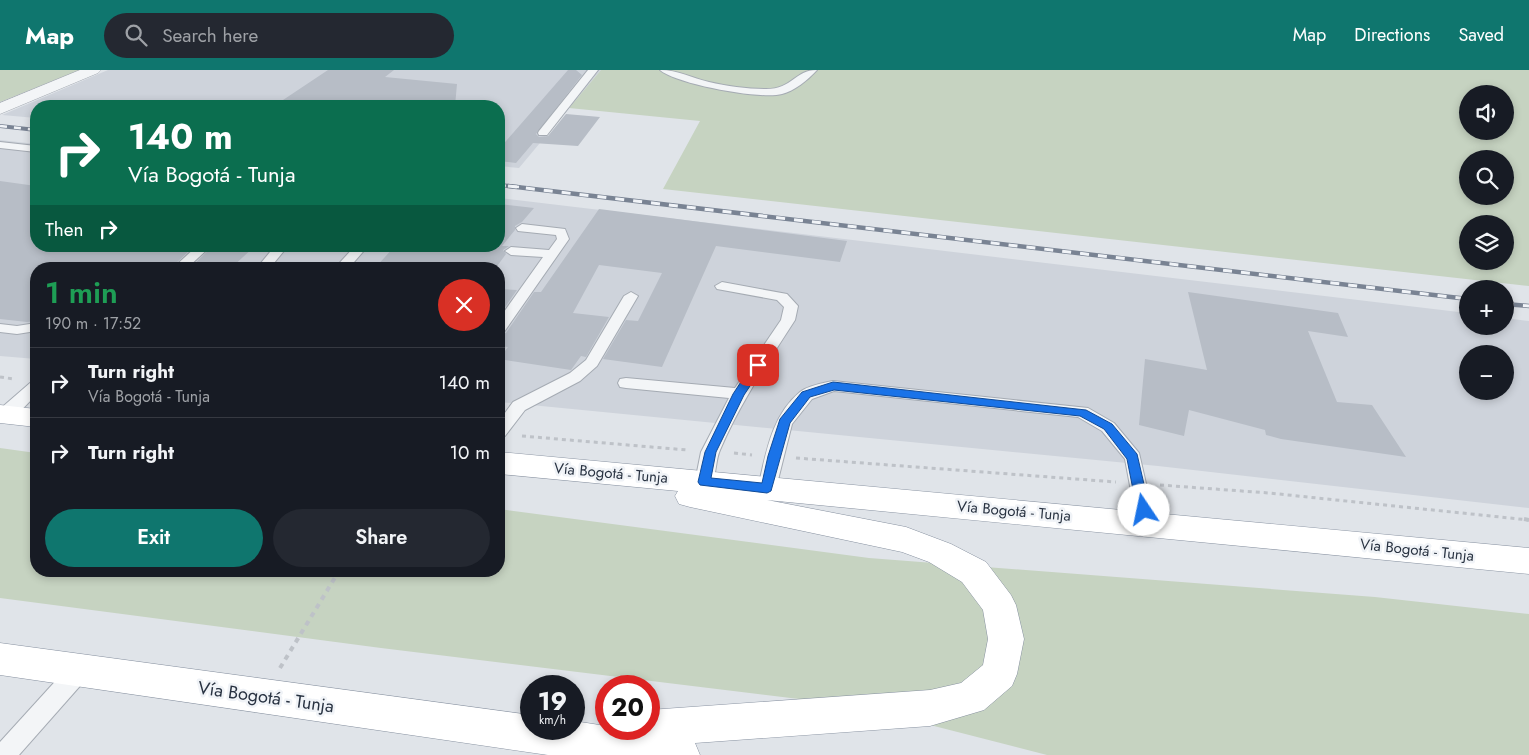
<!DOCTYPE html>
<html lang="en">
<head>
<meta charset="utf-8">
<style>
  :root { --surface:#171b24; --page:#242831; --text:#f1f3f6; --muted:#9ea1a6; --line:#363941; --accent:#0f766e }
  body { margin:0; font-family:Jost,sans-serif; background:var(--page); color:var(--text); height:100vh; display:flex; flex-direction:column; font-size:19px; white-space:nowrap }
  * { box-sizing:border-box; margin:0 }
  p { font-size:16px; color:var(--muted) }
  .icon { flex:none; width:28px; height:28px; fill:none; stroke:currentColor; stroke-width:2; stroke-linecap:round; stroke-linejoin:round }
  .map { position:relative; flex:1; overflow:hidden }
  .sheet { position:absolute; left:30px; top:192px; width:475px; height:315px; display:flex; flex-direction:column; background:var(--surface); border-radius:20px; box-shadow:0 2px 8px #0003 }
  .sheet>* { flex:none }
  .hud { position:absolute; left:30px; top:30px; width:475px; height:152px; border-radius:20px; box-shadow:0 2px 8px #0003; background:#0b6e4f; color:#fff; overflow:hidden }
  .tools { position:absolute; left:1459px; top:15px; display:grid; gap:10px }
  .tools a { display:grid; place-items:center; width:55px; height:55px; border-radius:50%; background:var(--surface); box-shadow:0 2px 8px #0003; font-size:25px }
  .speed { position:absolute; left:520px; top:605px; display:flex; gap:10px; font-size:25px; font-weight:700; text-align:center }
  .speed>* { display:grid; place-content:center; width:65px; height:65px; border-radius:50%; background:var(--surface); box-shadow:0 2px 8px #0003; line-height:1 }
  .speed small { font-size:12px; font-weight:400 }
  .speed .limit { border:8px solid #d22; background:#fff; color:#111 }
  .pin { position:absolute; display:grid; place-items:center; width:42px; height:42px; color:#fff; margin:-21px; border-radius:10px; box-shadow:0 2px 8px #0006 }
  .me { position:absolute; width:55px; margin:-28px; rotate:349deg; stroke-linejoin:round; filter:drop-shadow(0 0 4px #0008) }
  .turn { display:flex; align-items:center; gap:18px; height:105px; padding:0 15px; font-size:22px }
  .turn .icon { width:65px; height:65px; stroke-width:2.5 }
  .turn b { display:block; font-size:35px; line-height:42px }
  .then { display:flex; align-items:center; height:48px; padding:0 15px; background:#0003; gap:10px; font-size:19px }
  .round { display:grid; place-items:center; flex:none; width:52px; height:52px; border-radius:26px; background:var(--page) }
  .overview { display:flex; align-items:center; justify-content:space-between; height:85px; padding:0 15px }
  h1 { font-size:30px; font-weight:600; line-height:38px; color:#1e9e55 }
  .cta { display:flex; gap:10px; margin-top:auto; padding:10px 15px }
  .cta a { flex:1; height:58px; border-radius:30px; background:var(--accent); color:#fff; font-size:20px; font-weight:600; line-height:58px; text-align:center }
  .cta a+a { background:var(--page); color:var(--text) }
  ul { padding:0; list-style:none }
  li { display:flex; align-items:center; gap:15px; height:70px; padding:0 15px; border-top:1px solid var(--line) }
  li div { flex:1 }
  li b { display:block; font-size:19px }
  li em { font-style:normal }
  header { display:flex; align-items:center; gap:30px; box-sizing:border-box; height:70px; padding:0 25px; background:var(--accent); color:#fff }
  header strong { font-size:24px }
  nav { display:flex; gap:28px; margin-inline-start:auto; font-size:18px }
  .search { width:350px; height:45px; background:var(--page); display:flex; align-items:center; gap:12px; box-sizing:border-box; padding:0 18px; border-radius:28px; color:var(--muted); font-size:19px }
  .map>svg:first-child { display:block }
  .built { fill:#ced3db; fill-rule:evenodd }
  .green { fill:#c6d3c1; fill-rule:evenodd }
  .building { fill:#b7bdc6 }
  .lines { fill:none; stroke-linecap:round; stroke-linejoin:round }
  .service-casing { stroke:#a5abb3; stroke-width:2 }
  .minor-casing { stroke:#a5abb3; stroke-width:1 }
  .trunk-casing { stroke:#8791a0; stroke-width:1 }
  .path-far1 { stroke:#bec2c8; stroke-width:3; stroke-dasharray:4 4; stroke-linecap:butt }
  .path { stroke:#bec2c8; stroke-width:4; stroke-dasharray:5 5; stroke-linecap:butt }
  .service { fill:#f3f5f7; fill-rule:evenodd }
  .minor { fill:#f3f5f7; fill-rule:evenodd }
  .trunk { fill:#fff; fill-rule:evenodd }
  .rail-far1-casing { stroke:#798393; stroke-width:4 }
  .rail-casing { stroke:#798393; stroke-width:4.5 }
  .rail-far1 { stroke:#f0f3f7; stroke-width:2.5; stroke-dasharray:7; stroke-linecap:butt }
  .rail { stroke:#f0f3f7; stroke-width:3; stroke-dasharray:9; stroke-linecap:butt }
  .route { fill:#1a73e8; stroke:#114b97 }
  .labels { text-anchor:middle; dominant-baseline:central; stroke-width:5; stroke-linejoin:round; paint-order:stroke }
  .street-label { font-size:15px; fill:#283241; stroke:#f0f3f7 }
  .near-street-label { font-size:18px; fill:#283241; stroke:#f0f3f7 }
</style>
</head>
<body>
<header>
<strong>Map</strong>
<div class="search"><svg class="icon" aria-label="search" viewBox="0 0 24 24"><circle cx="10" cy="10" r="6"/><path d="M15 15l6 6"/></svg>Search here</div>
<nav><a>Map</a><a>Directions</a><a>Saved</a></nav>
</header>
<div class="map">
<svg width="1529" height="685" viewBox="0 0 1529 685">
  <rect width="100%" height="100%" fill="#e0e4e9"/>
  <g class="built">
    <path d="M108,0H601L519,98L499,96V36H36V48L2,45Z"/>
    <path d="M0,70L36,74V176H499V128L1467,243L1468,256H1505V248L1529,251V438L1158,396L499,332V199H36V289L0,286ZM1468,284H1505V321H1468Z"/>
  </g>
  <g class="green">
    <path d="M0,0H80L0,32Z"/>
    <path d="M601,0H1529V216L663,119L700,51L569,38ZM1468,24H1505V61H1468ZM1468,89H1505V126H1468ZM1468,154H1505V191H1468Z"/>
    <path d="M0,378L36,383V501H499V439L869,488L1375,527L1529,544V685H1047L856,636L381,578L0,528Z"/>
  </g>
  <g class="building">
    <path d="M328,0H394L385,7L457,14L455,36H274Z"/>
    <path d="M568,0H576L582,5L536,64L539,67L548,66L566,44L600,47L578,76L533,73L516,93L499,91V79Z"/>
    <path d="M0,111L36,116V176H194L170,199L109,197L107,199H36V251L27,252L0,249Z"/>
    <path d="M499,134L534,138L522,152L515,156V160L502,176H509L503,180L506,184L495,199H374L395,176H499Z"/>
    <path d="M599,139L662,147L847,171L840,192L716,176L662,297L603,289L626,250L638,251L662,203L599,195L573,243L609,247L586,287L581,286L571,300L499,289L508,277L499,276V265L506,263L534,222H541Z"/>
    <path d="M213,176H255L230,199H189Z"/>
    <path d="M499,219L517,220L499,246Z"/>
    <path d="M1188,222L1338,243L1348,267L1308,261L1337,332L1372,335L1406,387L1281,369L1266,365L1265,360L1189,340L1184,366L1139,355L1145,289L1207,300Z"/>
  </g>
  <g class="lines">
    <g class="service-casing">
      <g id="service">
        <path d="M588,0H598L547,65H539L538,63L539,61Z"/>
        <path d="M660,0C678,0 692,8 709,12C726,16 747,19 764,19C793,20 794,0 817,0C808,10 794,21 782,24C761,30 676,14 660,0Z"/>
        <path d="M0,72L36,76V82L0,78Z"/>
        <path d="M522,154L565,159L569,169L504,262L499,263V249L543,187L511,185L505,181L511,177L549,180L557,169L556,165L518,161L516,158Z"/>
        <path d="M197,176H211L186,199H172Z"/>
        <path d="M275,176H288L269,199H256Z"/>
        <path d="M355,176H368L348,199H334Z"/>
        <path d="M722,212L787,224L798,236L795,250C768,292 740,333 720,380C715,391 717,405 710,417L704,419L698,417L695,412L701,382L729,328L626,318L620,317L618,313L620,309L626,308L735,318L781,250L784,237L777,230L717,219L715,216Z"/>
        <path d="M631,222L638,226L597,296L580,311L525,340L505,366L499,368V351L513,332L570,303L586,290L624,226Z"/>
        <path d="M36,253V261L17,264L0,262V254L17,256Z"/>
        <path d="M833,311L1088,338L1114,353L1139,383L1155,453L1153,458L1146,460L1139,458L1137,453L1125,389L1102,361L1078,347L834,321L812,329L792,354L776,418L773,423L767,425L761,423L758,418C766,384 771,346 800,322C807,316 823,313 833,311Z"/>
        <path d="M36,312V325C27,334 13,352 0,348V339L30,313Z"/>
        <path d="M79,591L87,594L90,601L87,608L19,685H0V672L71,594Z"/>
      </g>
    </g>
    <g class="minor-casing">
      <path id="minor" d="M80,0H101L98,3L0,44V33Z"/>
    </g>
    <g class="trunk-casing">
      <g id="trunk">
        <path d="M0,335L36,339V357L0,353Z"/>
        <path d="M499,382L1529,478V504L767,430L906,457L951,474L986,492L1011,525L1016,535L1024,569L1017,604L1012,616L984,640L930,656L695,673L700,685H548L0,605V573L531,645V659H574V651L606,656V659H649V640L930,620L961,613L983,595L988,569L983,540L962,512L929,492L902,482L690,437L679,434L675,426L678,421L499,404Z"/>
      </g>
    </g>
    <g class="path-far1">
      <path d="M0,307L14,309"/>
      <path d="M522,366L687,380"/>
      <path d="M734,383L752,385"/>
      <path d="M796,388L1116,412"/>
      <path d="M1160,415L1269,423L1529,450"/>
    </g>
    <g class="path">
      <path d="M1524,449L1529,450"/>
      <path d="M280,598L339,501"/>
    </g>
    <use href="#service" class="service"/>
    <use href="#minor" class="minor"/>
    <use href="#trunk" class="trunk"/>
    <g class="rail-far1-casing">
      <g id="rail-far1">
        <path d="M0,56L36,60"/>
        <path d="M499,115L519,117"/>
      </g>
    </g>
    <g class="rail-casing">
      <g id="rail">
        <path d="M508,116L1468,229"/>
        <path d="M1505,234L1529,236"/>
      </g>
    </g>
    <use href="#rail-far1" class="rail-far1"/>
    <use href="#rail" class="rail"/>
  </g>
  <path class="route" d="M758,291L764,295L744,325L716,382L711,408L762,413L768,386L780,349L802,322L833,312L1086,340L1112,354L1137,384L1150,440L1148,444H1139L1137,440L1127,389L1104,359L1080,346L834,320L810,327L790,353L771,421L767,423L700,415L698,412L705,382L733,324L754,292Z"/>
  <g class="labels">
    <g class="street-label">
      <text transform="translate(611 403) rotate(5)">Vía Bogotá - Tunja</text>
      <text transform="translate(1014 441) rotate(5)">Vía Bogotá - Tunja</text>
      <text transform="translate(1417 480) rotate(6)">Vía Bogotá - Tunja</text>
    </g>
    <g class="near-street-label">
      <text transform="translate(266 627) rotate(8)">Vía Bogotá - Tunja</text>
    </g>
  </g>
</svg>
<div class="tools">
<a><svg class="icon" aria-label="sound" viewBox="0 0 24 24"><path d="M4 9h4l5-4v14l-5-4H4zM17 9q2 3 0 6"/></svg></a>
<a><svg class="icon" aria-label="search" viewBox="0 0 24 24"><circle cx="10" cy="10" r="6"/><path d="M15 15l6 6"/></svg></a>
<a><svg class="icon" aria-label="layers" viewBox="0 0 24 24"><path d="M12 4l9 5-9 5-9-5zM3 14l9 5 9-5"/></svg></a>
<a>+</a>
<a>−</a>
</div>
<div class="speed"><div>19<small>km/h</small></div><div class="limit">20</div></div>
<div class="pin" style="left:758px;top:295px;background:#d93025"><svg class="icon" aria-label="arrive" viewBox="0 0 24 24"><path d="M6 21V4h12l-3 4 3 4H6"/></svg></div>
<svg class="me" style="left:1144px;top:440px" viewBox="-20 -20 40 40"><circle r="19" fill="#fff"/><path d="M0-13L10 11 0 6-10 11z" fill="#1a73e8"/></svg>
<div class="hud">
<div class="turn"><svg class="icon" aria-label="right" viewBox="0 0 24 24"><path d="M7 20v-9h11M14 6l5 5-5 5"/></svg><div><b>140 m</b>Vía Bogotá - Tunja</div></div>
<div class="then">Then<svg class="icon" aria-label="right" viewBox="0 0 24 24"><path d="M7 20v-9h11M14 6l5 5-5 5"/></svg></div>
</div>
<section class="sheet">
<div class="overview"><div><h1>1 min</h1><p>190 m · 17:52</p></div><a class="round" style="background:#d93025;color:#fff"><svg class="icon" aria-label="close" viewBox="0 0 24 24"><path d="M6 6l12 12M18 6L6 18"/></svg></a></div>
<ul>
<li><svg class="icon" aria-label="right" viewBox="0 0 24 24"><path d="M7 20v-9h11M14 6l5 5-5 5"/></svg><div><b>Turn right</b><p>Vía Bogotá - Tunja</p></div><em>140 m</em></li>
<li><svg class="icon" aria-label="right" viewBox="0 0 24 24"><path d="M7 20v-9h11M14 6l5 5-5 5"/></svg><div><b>Turn right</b></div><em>10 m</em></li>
</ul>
<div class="cta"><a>Exit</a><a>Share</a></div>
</section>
</div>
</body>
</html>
